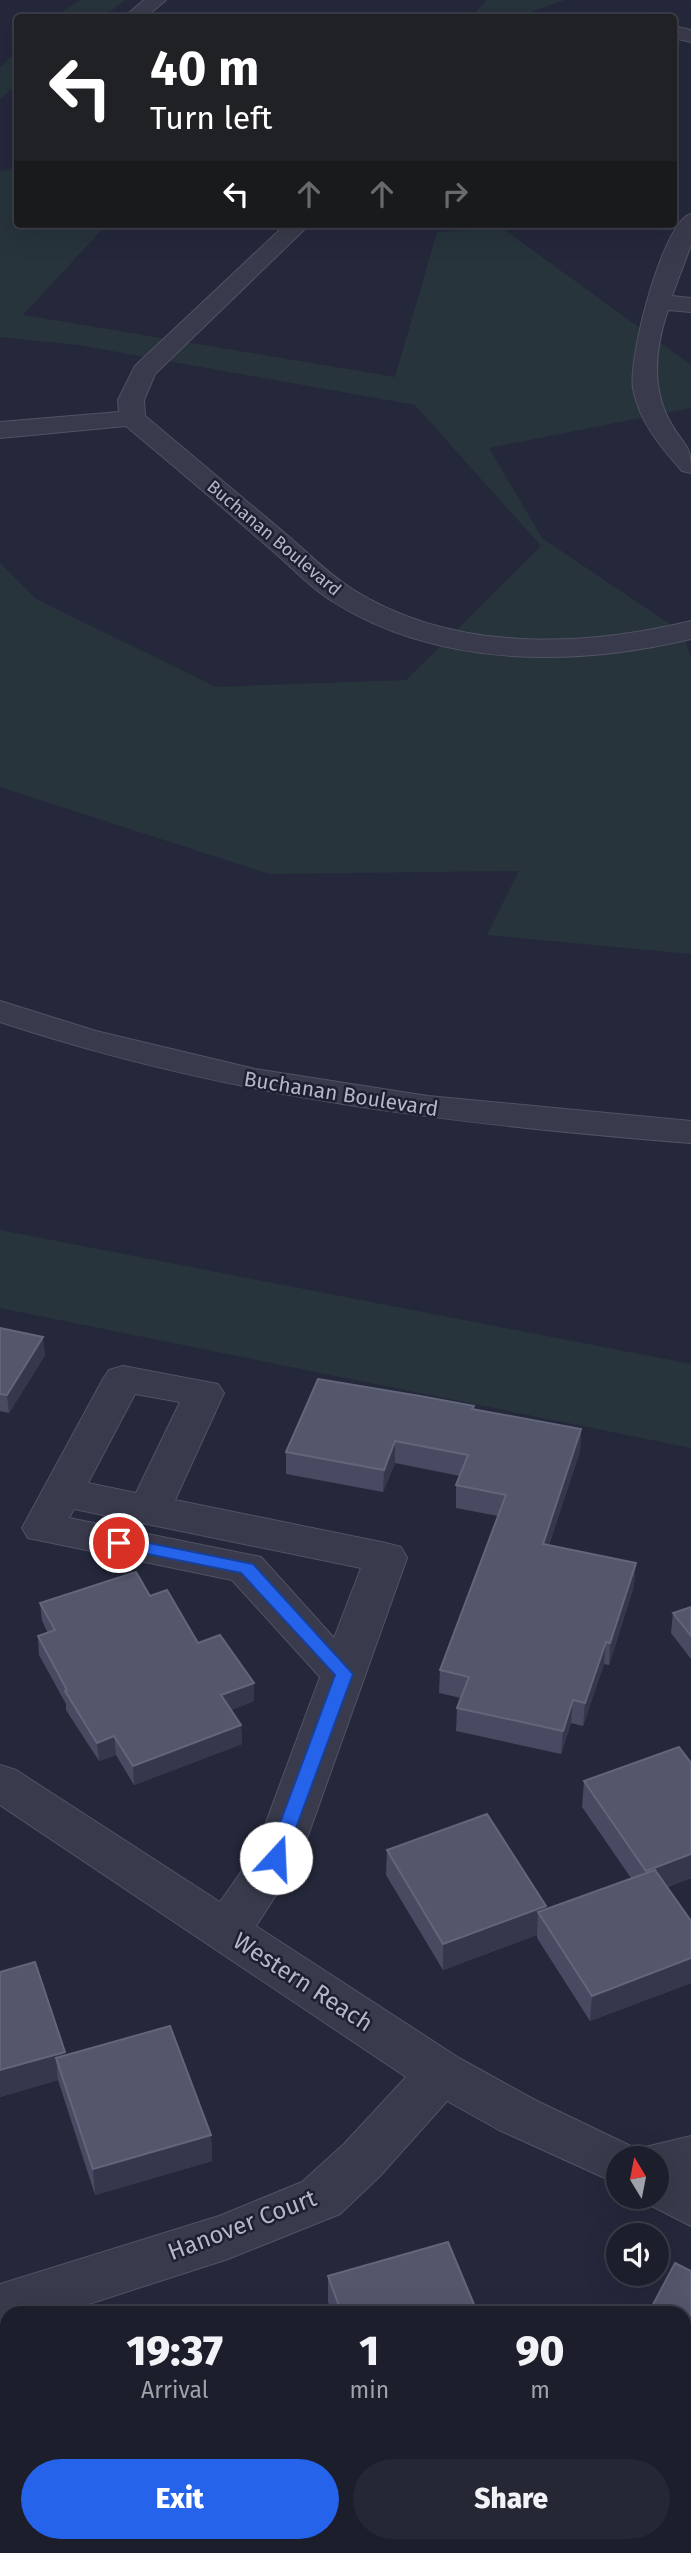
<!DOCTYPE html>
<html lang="en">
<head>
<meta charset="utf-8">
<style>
  :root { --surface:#1c1e2c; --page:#252734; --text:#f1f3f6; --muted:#a0a2a9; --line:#3a3c48; --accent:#2563eb }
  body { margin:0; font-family:"Fira Sans",sans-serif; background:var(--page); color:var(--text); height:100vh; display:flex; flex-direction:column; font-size:26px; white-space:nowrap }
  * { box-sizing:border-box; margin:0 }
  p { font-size:23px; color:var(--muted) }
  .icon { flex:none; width:38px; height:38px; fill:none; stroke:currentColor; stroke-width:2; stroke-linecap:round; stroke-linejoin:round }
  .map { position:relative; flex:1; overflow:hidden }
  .side { position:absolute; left:0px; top:2306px; width:691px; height:247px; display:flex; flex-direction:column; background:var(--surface); border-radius:21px 21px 0 0; box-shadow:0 7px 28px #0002,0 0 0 2px var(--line) }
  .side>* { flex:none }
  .banner { position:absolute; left:14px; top:14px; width:663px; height:214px; border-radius:7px; box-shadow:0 7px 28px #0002,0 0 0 2px var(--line); background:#202124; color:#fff; overflow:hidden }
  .needle { width:46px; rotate:350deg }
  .buttons { position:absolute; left:606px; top:2146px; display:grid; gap:14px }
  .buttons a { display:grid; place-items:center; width:63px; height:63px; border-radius:50%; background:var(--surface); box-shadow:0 7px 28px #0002,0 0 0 2px var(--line); font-size:35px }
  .pin { position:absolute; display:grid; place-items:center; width:60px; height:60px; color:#fff; margin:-30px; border:4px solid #fff; border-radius:50%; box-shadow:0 2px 7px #0007 }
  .me { position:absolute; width:77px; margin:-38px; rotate:20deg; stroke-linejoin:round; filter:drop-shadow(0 0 5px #0008) }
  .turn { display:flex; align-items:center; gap:24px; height:147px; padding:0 21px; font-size:32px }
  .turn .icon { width:91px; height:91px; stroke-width:2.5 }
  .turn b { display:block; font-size:49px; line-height:60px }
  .lanes { display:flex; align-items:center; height:66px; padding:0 21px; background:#0003; justify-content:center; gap:35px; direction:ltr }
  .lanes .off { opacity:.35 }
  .eta { display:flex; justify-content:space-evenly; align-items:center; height:119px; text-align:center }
  .eta b { font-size:42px; font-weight:800; line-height:49px }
  .action { display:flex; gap:14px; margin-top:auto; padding:14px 21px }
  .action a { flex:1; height:80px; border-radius:42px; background:var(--accent); color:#fff; font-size:28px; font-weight:800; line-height:80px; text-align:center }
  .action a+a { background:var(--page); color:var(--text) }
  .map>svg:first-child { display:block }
  .green { fill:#27343c }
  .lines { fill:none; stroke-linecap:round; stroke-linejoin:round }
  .street-casing { stroke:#515364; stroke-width:2 }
  .street { fill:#393b4c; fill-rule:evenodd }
  .wall { fill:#484a61 }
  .shaded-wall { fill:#35384d }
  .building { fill:#54566c; stroke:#63657a; stroke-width:2 }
  .route { fill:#2563eb; stroke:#184099; stroke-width:2 }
  .labels { text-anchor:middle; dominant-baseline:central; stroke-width:5; stroke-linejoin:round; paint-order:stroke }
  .far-street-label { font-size:18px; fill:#b5b6c7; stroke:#1e2031 }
  .street-label { font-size:21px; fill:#b5b6c7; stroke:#1e2031 }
  .near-street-label { font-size:24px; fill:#b5b6c7; stroke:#1e2031 }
</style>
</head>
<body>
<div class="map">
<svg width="691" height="2553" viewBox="0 0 691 2553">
  <rect width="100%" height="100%" fill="#25283b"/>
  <g class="green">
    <path d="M81,0H125L103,17H54Z"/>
    <path d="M487,0H565L530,12L531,17H471Z"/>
    <path d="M17,51V85L0,99V67Z"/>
    <path d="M17,167L18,224H107L23,315L395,377L437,232L502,228L691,365V408L489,448L542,538L683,633L691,659V954L487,935L519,871L269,874L0,787V563L36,599L216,687L406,680L541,546L415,405L78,345L0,337V171Z"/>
    <path d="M0,1230L691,1364V1448L0,1308Z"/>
    <path d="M0,2519L7,2521V2546H86L107,2553H0Z"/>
  </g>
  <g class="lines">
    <g class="street-casing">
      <g id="street">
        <path d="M144,0H166L145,18H123Z"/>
        <path d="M674,26L691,30V42L674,38Z"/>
        <path d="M691,214V245L672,296L691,298V312L668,310C655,348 650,389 672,425C686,449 691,443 691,473L682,471C660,446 639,421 633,388C628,358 663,221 691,214Z"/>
        <path d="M286,224H310L155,374L144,400L145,416C192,455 239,495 287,535C308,553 328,574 352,589C452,652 580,648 691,621V639C574,667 437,668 332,601C308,586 289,564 267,546C221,506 174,466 126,426L0,438V422L119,412L118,400L135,366Z"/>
        <path d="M0,1001L96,1031L255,1069L428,1096L691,1121V1143C452,1124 229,1098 0,1022Z"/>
        <path d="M123,1366L218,1384L224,1393L175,1500L386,1543L401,1547L407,1558L300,1858L256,1926L459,2058L535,2100L637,2149L691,2136V2226L638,2199L636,2196H656V2158H618V2184L499,2130L447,2101L380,2176L340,2214L228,2259L58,2314H7V2330L0,2332V2284L219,2216L302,2182L344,2144L406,2077L0,1805V1765L16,1770L220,1902L255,1852L320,1677L232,1580L28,1538L22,1528L103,1379L109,1370ZM135,1394L180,1402L136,1493L88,1483ZM74,1509L361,1568L334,1638L261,1557L69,1518Z"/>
      </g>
    </g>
    <use href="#street" class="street"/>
  </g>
  <g class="wall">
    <path d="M0,1328L45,1355L9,1413L0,1411Z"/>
    <path d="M474,1410L581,1429L580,1451L549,1545L634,1586L609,1665L604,1664L583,1726L571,1723L561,1754L456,1731L457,1708L461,1698L439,1693L440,1670L498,1516L456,1508V1485L460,1476L395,1463L383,1492L286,1474V1452Z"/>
    <path d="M150,1596L198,1643L254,1701L231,1710L241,1725L242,1744L134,1785L116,1755L99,1761L66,1710V1704L39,1655L38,1636L48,1633L42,1621L40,1603Z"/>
    <path d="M691,1607V1659L671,1633L673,1613Z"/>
    <path d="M691,1763V1878L668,1887L691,1921V1983L590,2021L537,1938V1935L443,1970L386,1875L387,1850L546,1906V1909L631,1878L582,1807L584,1781Z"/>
    <path d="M0,1972L65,2055L211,2135L212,2161L95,2195L58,2080L0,2097Z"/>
    <path d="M328,2276L478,2314H333L328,2302Z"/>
    <path d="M268,2546H432L411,2553H271Z"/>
  </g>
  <g class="shaded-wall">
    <path d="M43,1337L45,1355L9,1413L7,1395Z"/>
    <path d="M581,1429L580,1451L542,1567L543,1544Z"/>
    <path d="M395,1441V1463L383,1492L384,1470Z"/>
    <path d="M636,1563L634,1586L609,1665L610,1643Z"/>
    <path d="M606,1642L604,1664L583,1726L585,1703Z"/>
    <path d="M254,1683V1701L222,1714L221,1695Z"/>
    <path d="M573,1700L571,1723L561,1754L563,1731Z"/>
    <path d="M241,1725L242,1744L134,1785L133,1766Z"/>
    <path d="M114,1736L116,1755L99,1761L97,1743Z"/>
    <path d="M691,1854V1878L644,1896L646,1871Z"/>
    <path d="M546,1906L545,1923L538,1912L537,1935L443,1970V1944Z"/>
    <path d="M691,1958V1983L590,2021L592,1996Z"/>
    <path d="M65,2052L67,2078L56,2058L58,2080L0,2097V2070Z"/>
    <path d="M211,2135L212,2161L95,2195L93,2169Z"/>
    <path d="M691,2431V2450L684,2462V2443Z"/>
    <path d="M357,2546H432L411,2553H337Z"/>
  </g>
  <g class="building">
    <path d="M0,1328L43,1337L7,1395L0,1394Z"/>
    <path d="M318,1379L420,1396L474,1406L472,1409L581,1429L543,1544L636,1563L610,1643L606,1642L585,1703L573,1700L563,1731L457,1708L469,1677L440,1670L506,1495L456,1485L468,1455L395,1441L384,1470L286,1452Z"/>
    <path d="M136,1572L150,1596L167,1590L198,1643L220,1635L254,1683L221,1695L241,1725L133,1766L114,1736L97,1743L65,1691L67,1690L38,1636L55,1630L40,1603Z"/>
    <path d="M691,1607V1636L673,1613Z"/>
    <path d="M679,1747L691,1763V1854L646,1871L584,1781Z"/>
    <path d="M487,1814L546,1906L443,1944L387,1850Z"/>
    <path d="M655,1870L691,1921V1958L592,1996L538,1912Z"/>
    <path d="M35,1962L65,2052L0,2070V1972Z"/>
    <path d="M170,2026L211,2135L93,2169L56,2058Z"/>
    <path d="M448,2242L478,2314H342L328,2276Z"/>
    <path d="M675,2263L691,2271V2431L684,2443V2314H648Z"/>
    <path d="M684,2494L691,2497V2553H520L518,2552L521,2546H684Z"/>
    <path d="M276,2546H357L337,2553H279Z"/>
  </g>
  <path class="route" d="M119,1537L253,1564L353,1674L283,1863H269L267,1858L335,1675L241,1573L113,1547L111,1543Z"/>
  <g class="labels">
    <g class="far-street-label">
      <text transform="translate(274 538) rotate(40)">Buchanan Boulevard</text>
    </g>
    <g class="street-label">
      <text transform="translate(341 1094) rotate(9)">Buchanan Boulevard</text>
    </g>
    <g class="near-street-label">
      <text transform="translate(303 1982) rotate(33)">Western Reach</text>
      <text transform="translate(242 2225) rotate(-21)">Hanover Court</text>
    </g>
  </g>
</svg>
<div class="buttons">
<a><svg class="needle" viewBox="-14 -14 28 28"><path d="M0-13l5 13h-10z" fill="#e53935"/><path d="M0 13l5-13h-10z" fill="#a0a2a9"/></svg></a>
<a><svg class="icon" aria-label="sound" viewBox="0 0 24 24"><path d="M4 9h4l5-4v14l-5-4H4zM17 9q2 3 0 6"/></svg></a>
</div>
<div class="pin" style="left:119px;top:1543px;background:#d93025"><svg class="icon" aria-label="arrive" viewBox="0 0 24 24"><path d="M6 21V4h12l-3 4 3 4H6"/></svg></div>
<svg class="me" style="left:276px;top:1858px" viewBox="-20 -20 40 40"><circle r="19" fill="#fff"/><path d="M0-13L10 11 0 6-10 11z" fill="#2563eb"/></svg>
<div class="banner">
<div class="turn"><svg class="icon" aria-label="left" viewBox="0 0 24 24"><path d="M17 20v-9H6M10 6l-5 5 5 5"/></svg><div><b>40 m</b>Turn left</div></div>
<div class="lanes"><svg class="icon" aria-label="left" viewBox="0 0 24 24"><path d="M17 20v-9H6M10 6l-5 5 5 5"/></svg><svg class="icon off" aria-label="ahead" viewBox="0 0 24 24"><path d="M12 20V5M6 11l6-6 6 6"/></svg><svg class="icon off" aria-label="ahead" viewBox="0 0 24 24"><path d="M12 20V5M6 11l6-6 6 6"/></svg><svg class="icon off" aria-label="right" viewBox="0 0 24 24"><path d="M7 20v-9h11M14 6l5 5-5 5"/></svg></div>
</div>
<section class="side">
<div class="eta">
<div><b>19:37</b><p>Arrival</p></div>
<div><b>1</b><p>min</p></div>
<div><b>90</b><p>m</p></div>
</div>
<div class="action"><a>Exit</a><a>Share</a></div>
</section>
</div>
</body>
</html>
